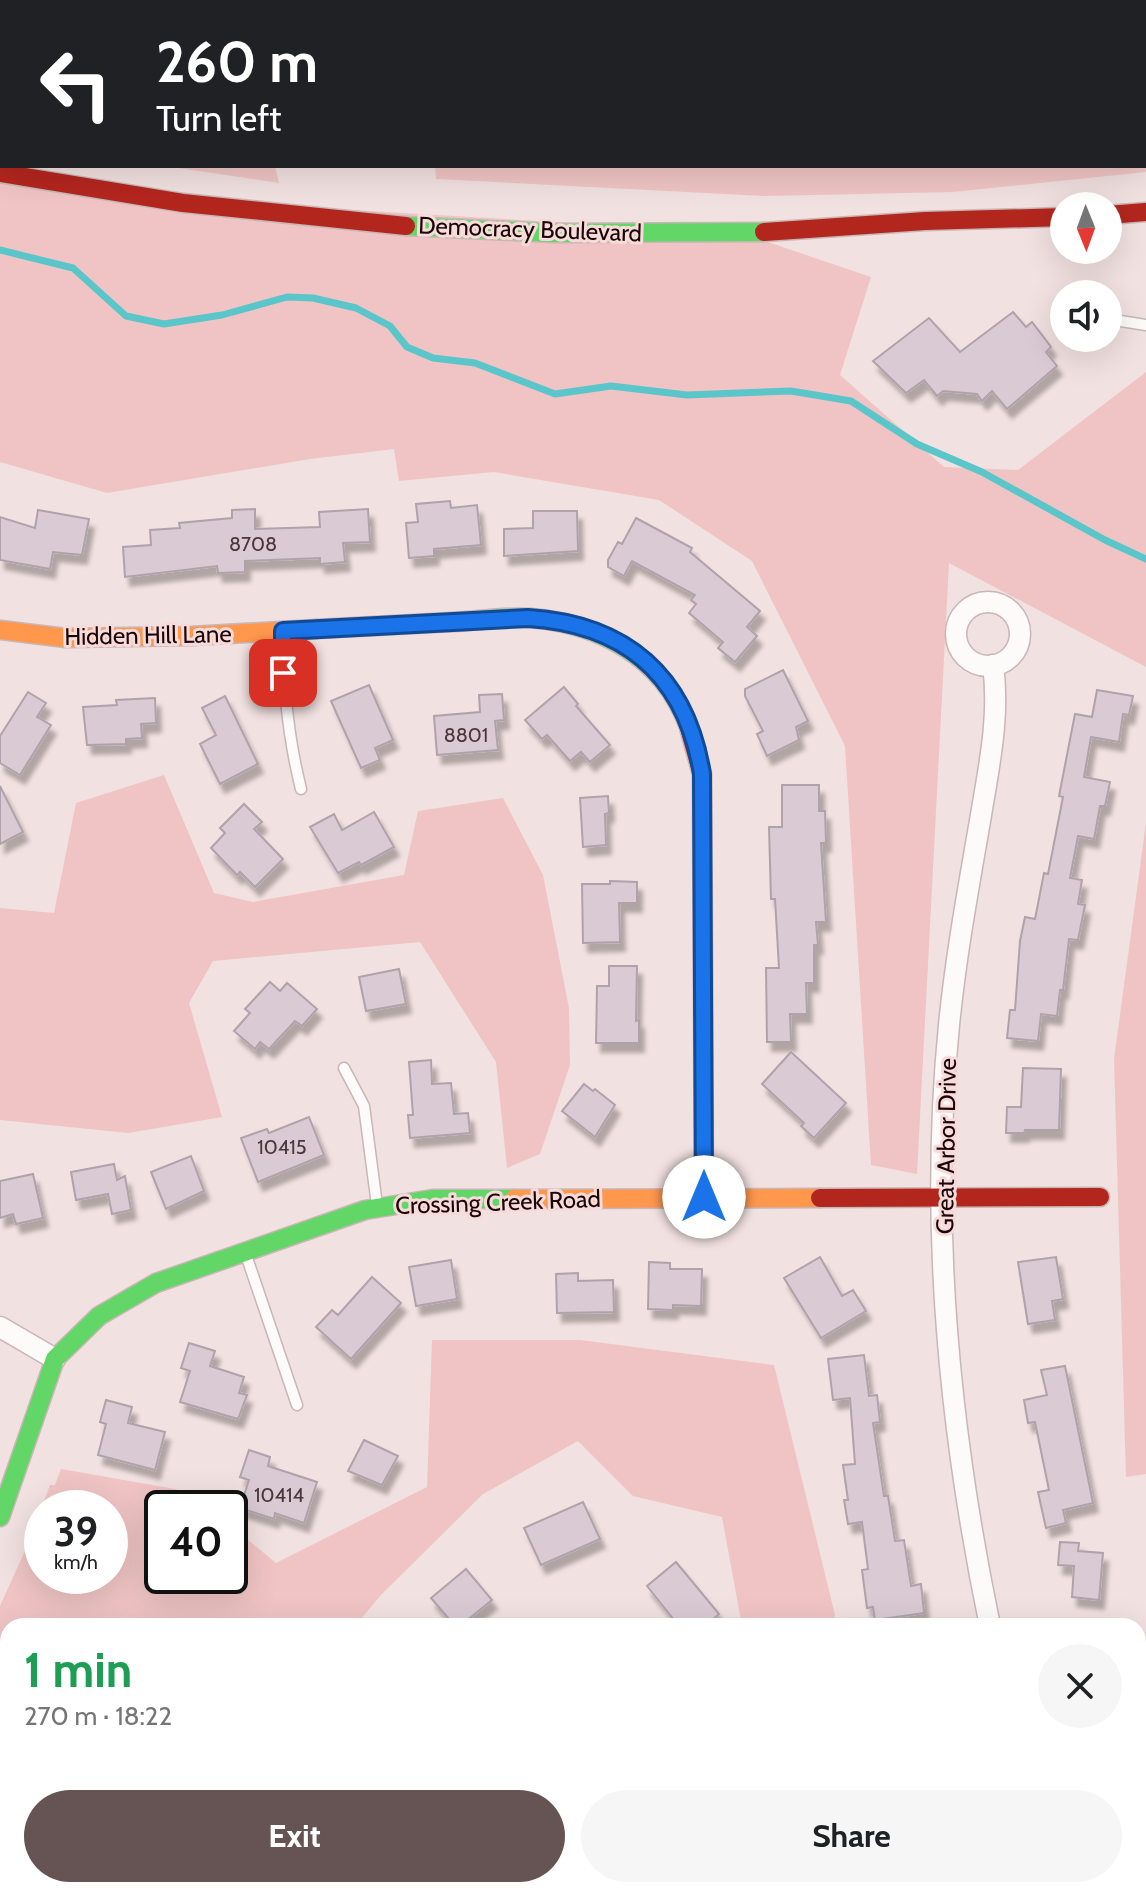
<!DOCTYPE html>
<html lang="en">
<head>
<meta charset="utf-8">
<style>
  :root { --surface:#fff; --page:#f6f6f6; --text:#202124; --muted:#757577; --accent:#665353 }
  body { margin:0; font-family:Cabin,sans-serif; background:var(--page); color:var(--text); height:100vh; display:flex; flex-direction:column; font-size:30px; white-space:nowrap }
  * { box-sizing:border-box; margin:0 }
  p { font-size:26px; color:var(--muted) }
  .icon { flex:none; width:44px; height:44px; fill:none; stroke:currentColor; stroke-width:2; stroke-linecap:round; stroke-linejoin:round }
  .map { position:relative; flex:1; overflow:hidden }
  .panel { position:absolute; left:0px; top:1618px; width:1146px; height:280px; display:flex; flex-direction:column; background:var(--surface); border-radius:24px 24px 0 0; box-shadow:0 8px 32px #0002 }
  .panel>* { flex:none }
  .guide { position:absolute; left:0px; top:0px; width:1146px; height:168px; box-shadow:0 8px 32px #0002; background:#202124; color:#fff; overflow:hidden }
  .needle { width:52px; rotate:179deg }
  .fabs { position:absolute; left:1050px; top:192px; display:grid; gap:16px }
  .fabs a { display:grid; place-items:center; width:72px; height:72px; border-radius:50%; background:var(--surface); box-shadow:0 8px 32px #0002; font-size:40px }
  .speed { position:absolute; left:24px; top:1490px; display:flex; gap:16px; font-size:40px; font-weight:700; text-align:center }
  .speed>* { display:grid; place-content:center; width:104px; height:104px; border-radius:50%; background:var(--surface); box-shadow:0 8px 32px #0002; line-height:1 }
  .speed small { font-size:20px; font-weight:400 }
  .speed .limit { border:4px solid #111; border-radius:12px; background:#fff; color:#111 }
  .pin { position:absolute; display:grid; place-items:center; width:68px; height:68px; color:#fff; margin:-34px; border-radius:16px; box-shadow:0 4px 12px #0006 }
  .me { position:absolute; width:88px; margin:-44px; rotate:0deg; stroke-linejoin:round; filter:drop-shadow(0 0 6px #0008) }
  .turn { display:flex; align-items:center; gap:28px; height:168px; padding:0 24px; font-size:36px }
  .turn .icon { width:104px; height:104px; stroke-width:2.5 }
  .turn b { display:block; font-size:56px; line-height:68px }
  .round { display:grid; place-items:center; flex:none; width:84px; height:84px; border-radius:42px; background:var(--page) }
  .head { display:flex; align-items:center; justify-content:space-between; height:136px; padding:0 24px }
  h1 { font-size:48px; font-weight:700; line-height:60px; color:#1e9e55 }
  .action { display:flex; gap:16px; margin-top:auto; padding:16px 24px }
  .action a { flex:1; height:92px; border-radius:48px; background:var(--accent); color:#fff; font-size:32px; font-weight:700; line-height:92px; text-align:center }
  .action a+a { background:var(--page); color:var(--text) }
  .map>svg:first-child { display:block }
  .green { fill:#f0c4c4; fill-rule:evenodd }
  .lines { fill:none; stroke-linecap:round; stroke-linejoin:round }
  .stream { stroke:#5bc6ca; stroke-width:7 }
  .building { fill:#d9cad3; stroke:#b0a2ab; stroke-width:2; filter:url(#shadow) }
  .lane-casing { stroke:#c9b6b6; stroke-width:13 }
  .street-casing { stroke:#c9b6b6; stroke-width:23 }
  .fast-casing { stroke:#c9b6b6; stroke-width:21 }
  .slow-casing { stroke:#c9b6b6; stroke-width:21 }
  .jam-casing { stroke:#c9b6b6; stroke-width:21 }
  .lane { stroke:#fdfafa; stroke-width:10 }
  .street { stroke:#fdfafa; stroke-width:20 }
  .fast { stroke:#63d668; stroke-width:18 }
  .slow { stroke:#ff974d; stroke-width:18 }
  .jam { stroke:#b3261e; stroke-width:18 }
  .route-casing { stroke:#114b97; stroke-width:20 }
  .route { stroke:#1a73e8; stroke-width:14 }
  .labels { text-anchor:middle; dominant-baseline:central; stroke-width:6; stroke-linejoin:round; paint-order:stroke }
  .number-label { font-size:20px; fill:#4a373a }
  .street-label { font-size:24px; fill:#1b0607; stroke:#f7dbda }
</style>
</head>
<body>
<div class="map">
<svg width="1146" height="1898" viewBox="0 0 1146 1898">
  <defs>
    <filter id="shadow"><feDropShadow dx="5" dy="9" stdDeviation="2" flood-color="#0004"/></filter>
  </defs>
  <rect width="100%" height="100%" fill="#f1e1e0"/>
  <g class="green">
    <path d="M0,0H247L2,2V140Z"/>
    <path d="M1146,23V172L953,192L765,196L436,179L435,166H1144Z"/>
    <path d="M165,166H275L279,183Z"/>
    <path d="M0,173L148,198L741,233L871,277L840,375L944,467L1018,470L1146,372V667L949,563L917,1174L871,1165L845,746L752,561L659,500L494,472L399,481L394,449L310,459L107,493L0,462Z"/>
    <path d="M164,775L214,893L253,902L404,875L418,811L503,798L543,875L569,1008L570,1065L540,1154L507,1168L496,1062L420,942L213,961L189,1003L222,1117L128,1133L0,1120V908L54,913L76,803Z"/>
    <path d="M1146,823V1474L1126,1477L1114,1059Z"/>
    <path d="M432,1340H580L774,1365L835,1615L832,1626H742L722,1517L633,1496L578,1441L483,1494L381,1595L355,1626H8V1721L0,1718V1606L32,1535L50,1485H55L61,1469L175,1489L194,1495L210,1508H162V1576H230V1525L276,1563L427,1487ZM110,1508V1576H42V1508Z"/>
    <path d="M89,1890H477L483,1898H186L182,1894L174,1898H83Z"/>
  </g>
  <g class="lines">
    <path class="stream" d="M0,250L73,268L126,316L164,324L222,315L287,297L313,298L356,308L390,326L407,347L433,358L475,363L555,394L611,386L687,395L791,391L851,401L917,444L982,472L1105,540L1146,559"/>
  </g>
  <g class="building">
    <path d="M1013,312L1026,327L1032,322L1051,347L1046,352L1057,366L1007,409L992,391L982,401L977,394L943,391L937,396L924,380L906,393L873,361L929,318L960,352Z"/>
    <path d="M450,501L451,508L477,505L481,545L434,549V556L409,558L406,523L418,522L416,504Z"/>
    <path d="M255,509V529L320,527L319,512L368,509L370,542L343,543L345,562L320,564V558L245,561V572L218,573L217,566L125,577L123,547L151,545L150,530L180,528L179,523L232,518V510Z"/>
    <path d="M38,510L89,519L82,555L53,552L50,569L0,560V517L35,528Z"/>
    <path d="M533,511H577L578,551L504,556V529L533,528Z"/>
    <path d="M636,518L692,548L690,552L760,611L747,627L757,636L735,662L718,648L723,642L689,613L696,604L691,600L695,595L632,561L624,576L608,567V560L618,542L622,544Z"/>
    <path d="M783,670L808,721L796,727L799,740L767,756L757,734L763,731L745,696V689Z"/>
    <path d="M369,685L393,740L375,748L380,760L361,768L331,701Z"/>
    <path d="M564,687L578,704L576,706L610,745L590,762L581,752L570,761L547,735L542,739L525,720Z"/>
    <path d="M1097,690L1133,696L1129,715L1123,714L1119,742L1091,737L1084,777L1110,782L1105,806H1100L1094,839L1078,836L1070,878L1082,880L1078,904L1085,905L1078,940L1069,939L1063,990H1060L1057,1016L1041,1014L1038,1041L1007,1038L1010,1010H1015L1020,941L1025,917L1035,919L1044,873L1048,874L1063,797L1059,796L1075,714L1092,717Z"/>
    <path d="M28,692L46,703L37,717L51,725L20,775L0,763V736Z"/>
    <path d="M502,694L504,720L495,721L498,750L437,755L434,716L480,712L479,695Z"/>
    <path d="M225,696L258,764L220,784L200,744L216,735L202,708Z"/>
    <path d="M155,698L156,723L141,724L142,738L126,739V744L87,745L83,707L117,705L116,700Z"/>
    <path d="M782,785H819V811H825L826,843H821L826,922H816L818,945H814V983H806L807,1014H790L791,1042H767L766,968H779L775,899H771L769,827H782Z"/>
    <path d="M0,786L23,832L0,844Z"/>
    <path d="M608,796L609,813L605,814L606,845L583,847L580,798Z"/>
    <path d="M244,804L262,822L254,829L283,859L255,887L240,872L237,875L211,848L225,833L220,828Z"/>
    <path d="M374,812L394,847L361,865L359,862L338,873L310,827L334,814L342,830Z"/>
    <path d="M610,881L637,882V903H619L620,942L583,943L582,884H610Z"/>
    <path d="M609,966H637L636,1021L639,1020V1043H596L597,986H609Z"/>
    <path d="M399,969L406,1004L366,1011L359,977Z"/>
    <path d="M270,982L280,991L287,983L317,1009L302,1026L295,1021L269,1049L260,1042L255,1049L234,1031L250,1013L245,1009Z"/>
    <path d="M791,1052L846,1103L814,1138L801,1126L804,1123L762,1084Z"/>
    <path d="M431,1060L432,1084L451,1083L454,1114L468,1113L470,1133L410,1138L408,1115H413L409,1062Z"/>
    <path d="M1023,1068L1061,1069L1059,1130H1025L1024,1133H1006L1007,1107H1021Z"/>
    <path d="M584,1084L593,1091L595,1089L615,1105L595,1137L562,1111Z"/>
    <path d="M309,1117L324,1155L258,1182L241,1138L267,1129L269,1133Z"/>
    <path d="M191,1156L204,1191L166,1209L151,1172Z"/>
    <path d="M114,1164L117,1180L125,1176L131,1210L112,1214L108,1194L76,1200L71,1172Z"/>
    <path d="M33,1174L43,1218L16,1224L13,1214L0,1218V1181Z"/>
    <path d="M820,1257L842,1296L853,1290L866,1311L821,1338L784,1278Z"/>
    <path d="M1056,1257L1063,1299L1052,1301L1055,1320L1028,1324L1018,1262Z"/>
    <path d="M451,1260L457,1299L416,1306L409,1267Z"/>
    <path d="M649,1262L670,1263V1269H702L701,1306L673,1305V1310L648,1309Z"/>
    <path d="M578,1273V1281L613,1280L614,1312L557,1313L556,1274Z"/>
    <path d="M372,1277L401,1303L351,1359L316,1327L332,1310L338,1315Z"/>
    <path d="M189,1343L215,1351L210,1366L244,1377L239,1393L247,1395L238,1419L180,1402L190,1371L181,1368Z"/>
    <path d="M864,1355L869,1396L877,1395L880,1422L873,1423L884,1496H888L895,1541L904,1540L911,1586L921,1584L924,1613L875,1620L873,1607L867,1608L862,1570L868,1569L862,1522L848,1524L844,1500H848L843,1465L855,1464L850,1398L833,1400L828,1359Z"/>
    <path d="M1065,1366L1093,1503L1063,1510L1066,1523L1046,1528L1038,1492L1049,1490L1035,1422L1028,1423L1024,1400L1047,1395L1041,1370Z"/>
    <path d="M106,1400L132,1407L128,1423L165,1432L155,1470L98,1455L106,1424L100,1422Z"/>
    <path d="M364,1440L398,1456L382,1485L348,1471Z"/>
    <path d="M249,1450L270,1457L268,1466L317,1482L304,1523L275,1513L274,1519L240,1508L249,1480L240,1477Z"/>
    <path d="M583,1502L600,1539L541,1565L524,1528Z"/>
    <path d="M1060,1542L1079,1543L1078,1551L1103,1553L1099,1600L1072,1597L1074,1566L1058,1565Z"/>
    <path d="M676,1562L719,1614L705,1626H679L647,1586Z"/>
    <path d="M466,1569L492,1600L460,1626H455L431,1598Z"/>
  </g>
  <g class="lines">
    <g class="lane-casing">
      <g id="lane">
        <path d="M1108,319L1146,325"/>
        <path d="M283,633C283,687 288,737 301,789"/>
        <path d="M344,1068L364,1106L377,1205"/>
        <path d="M245,1252L297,1405"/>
      </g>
    </g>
    <g class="street-casing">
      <g id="street">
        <path d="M400,2V0"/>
        <circle cx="988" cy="634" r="32"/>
        <path d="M0,1327L55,1359"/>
        <path d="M990,1626C949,1429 929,1226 949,1025C956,954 969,885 981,815C989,766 1000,716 993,665"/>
        <path d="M0,1889L7,1898"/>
        <path d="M704,1890L720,1898"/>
        <path d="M1071,1890L1074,1898"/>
        <path d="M879,1898L893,1890"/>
      </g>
    </g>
    <g class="fast-casing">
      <g id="fast">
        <path d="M406,226L553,233L764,232"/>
        <path d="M317,629C362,627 407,624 452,622C477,621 505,616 531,618C601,624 662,657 688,724"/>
        <path d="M0,1517L55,1359L99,1316L156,1283L365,1210L433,1199H514"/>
      </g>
    </g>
    <g class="slow-casing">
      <g id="slow">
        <path d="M0,630L66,638L191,636L317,629"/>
        <path d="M514,1199L820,1198"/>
      </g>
    </g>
    <g class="jam-casing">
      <g id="jam">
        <path d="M0,173L183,203L406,226"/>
        <path d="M1108,215L1146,212"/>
        <path d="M764,232L925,221L1064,217"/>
        <path d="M688,724L702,774L704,1197"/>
        <path d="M820,1198L1100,1197"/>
      </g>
    </g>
    <use href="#lane" class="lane"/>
    <use href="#street" class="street"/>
    <use href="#fast" class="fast"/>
    <use href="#slow" class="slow"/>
    <use href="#jam" class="jam"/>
  </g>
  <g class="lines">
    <g class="route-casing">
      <path id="route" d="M283,673V631L528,618C626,624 686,676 702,774L704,1197"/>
    </g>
    <use href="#route" class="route"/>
  </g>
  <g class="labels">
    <g class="number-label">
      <text x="253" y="544">8708</text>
      <text x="466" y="735">8801</text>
      <text x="282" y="1147">10415</text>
      <text x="279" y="1495">10414</text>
    </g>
    <g class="street-label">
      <text transform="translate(530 229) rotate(2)">Democracy Boulevard</text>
      <text transform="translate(148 635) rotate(-1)">Hidden Hill Lane</text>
      <text transform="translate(946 1146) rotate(-89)">Great Arbor Drive</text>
      <text transform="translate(498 1202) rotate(-2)">Crossing Creek Road</text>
    </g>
  </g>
</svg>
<div class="fabs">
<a><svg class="needle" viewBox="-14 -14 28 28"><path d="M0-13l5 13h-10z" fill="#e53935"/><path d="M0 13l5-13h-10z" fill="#757577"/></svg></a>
<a><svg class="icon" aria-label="sound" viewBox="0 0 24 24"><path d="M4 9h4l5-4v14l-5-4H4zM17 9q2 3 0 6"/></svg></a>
</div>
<div class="speed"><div>39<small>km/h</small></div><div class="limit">40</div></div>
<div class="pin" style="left:283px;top:673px;background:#d93025"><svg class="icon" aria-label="arrive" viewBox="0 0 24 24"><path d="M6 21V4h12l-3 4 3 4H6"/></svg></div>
<svg class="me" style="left:704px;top:1197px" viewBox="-20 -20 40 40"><circle r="19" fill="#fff"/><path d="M0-13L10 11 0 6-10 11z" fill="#1a73e8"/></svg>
<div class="guide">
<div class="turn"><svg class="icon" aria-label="left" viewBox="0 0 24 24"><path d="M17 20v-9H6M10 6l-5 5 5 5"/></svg><div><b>260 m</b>Turn left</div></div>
</div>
<section class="panel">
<div class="head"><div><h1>1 min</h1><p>270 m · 18:22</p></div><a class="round"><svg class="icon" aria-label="close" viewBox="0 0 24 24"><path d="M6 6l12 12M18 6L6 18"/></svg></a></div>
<div class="action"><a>Exit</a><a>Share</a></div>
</section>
</div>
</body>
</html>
